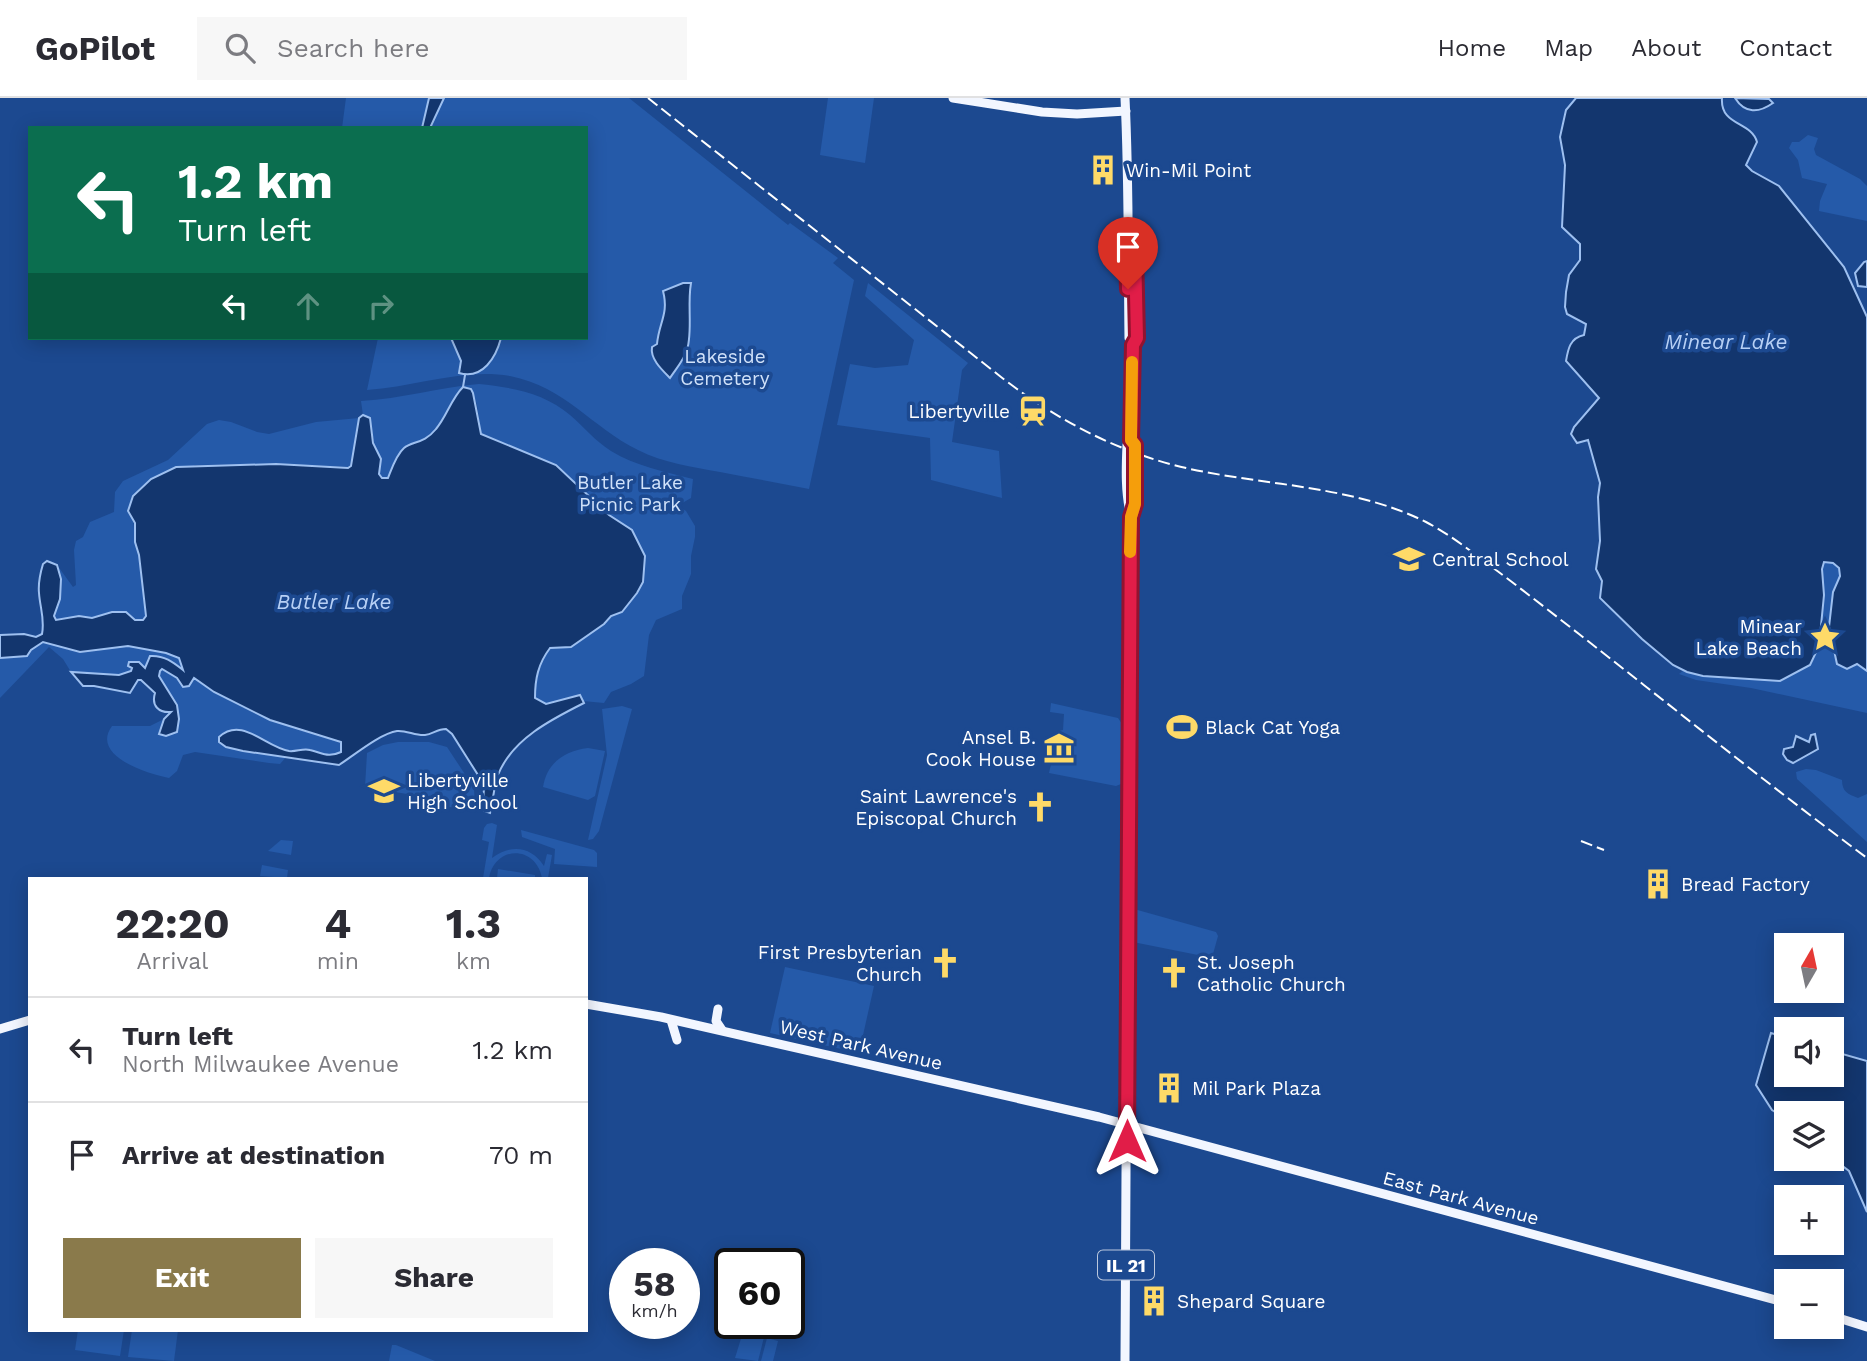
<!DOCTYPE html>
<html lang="en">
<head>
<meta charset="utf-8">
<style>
  :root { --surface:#fff; --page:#f7f7f7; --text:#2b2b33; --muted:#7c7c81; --line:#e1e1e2; --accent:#8a7a4b }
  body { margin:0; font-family:"Work Sans",sans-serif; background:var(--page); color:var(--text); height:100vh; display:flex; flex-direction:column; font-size:26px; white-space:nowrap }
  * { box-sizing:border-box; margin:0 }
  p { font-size:23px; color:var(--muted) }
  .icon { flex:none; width:38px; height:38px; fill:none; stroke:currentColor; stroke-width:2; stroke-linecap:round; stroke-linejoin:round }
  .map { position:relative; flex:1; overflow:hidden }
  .details { position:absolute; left:28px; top:779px; width:560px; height:455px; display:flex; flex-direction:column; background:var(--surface); border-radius:0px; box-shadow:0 4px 18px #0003 }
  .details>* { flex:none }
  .banner { position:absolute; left:28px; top:28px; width:560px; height:214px; border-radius:0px; box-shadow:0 4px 18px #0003; background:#0b6e4f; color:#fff; overflow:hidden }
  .needle { width:46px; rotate:9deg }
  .fabs { position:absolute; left:1774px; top:835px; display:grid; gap:14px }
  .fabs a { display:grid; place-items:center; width:70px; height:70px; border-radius:0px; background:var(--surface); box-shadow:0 4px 18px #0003; font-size:35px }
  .speed { position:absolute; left:609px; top:1150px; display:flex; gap:14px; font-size:35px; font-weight:700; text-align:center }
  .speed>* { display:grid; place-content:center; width:91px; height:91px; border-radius:50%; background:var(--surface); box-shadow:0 4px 18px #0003; line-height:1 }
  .speed small { font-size:18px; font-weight:400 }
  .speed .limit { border:4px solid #111; border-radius:10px; background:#fff; color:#111 }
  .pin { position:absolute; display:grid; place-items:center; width:60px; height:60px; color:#fff; margin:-72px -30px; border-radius:50% 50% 50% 0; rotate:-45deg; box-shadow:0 0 7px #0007 }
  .pin .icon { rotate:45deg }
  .me { position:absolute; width:77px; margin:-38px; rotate:0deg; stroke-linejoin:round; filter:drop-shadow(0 0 5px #0008) }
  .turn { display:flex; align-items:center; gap:24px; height:147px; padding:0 35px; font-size:32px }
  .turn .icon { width:91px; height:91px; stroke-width:2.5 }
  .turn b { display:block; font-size:49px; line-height:60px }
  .lanes { display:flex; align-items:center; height:66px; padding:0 35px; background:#0003; justify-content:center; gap:35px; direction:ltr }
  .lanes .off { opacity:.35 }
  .eta { display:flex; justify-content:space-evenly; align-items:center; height:119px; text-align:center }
  .eta b { font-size:42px; font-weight:700; line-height:49px }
  .primary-button { display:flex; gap:14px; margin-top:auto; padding:14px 35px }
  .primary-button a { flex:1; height:80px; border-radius:0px; background:var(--accent); color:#fff; font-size:28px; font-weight:700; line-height:80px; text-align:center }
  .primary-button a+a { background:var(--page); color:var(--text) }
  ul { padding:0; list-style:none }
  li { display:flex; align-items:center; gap:21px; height:105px; padding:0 35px; border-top:2px solid var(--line) }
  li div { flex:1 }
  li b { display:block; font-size:26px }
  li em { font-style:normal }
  header { display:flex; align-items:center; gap:42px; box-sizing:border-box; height:98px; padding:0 35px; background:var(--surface); border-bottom:2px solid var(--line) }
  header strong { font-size:33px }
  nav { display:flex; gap:38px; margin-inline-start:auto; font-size:24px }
  .search { width:490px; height:63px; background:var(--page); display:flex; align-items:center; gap:18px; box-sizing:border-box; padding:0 24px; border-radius:0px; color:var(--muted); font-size:26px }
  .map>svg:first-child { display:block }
  .green { fill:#255aa9 }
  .water { fill:#13366e; stroke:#9ec0f0; stroke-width:2 }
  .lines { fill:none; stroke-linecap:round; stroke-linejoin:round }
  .stream { stroke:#9ec0f0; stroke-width:2 }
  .major { stroke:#f2f6ff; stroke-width:9 }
  .rail { stroke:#fff; stroke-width:2; stroke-dasharray:12 5; stroke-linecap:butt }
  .route-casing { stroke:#92132f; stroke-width:18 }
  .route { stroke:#e11d48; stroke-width:12 }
  .slow { stroke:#f59e0b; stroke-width:12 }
  .labels { text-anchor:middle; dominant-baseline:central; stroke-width:7; stroke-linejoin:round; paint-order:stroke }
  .shield { fill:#1c4990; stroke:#bbc8de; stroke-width:2 }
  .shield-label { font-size:18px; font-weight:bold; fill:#fff }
  .poi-label { font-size:19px; fill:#fff; stroke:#1c4990; text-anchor:start }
  .park-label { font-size:19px; fill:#d1e2fa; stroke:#1c4990 }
  .street-label { font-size:19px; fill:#fff; stroke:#1c4990 }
  .water-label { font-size:21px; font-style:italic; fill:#b7d0f5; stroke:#1c4990 }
</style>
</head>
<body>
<header>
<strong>GoPilot</strong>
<div class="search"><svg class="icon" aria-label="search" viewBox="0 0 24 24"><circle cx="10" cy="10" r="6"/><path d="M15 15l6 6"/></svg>Search here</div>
<nav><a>Home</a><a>Map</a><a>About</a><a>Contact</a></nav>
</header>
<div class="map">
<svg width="1867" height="1263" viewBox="0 0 1867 1263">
  <rect width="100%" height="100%" fill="#1c4990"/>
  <g class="green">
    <path d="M346,0H629L788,127L790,125L838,160L833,165L854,182L809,391C780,385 750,380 720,374C693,369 663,365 638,352C591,329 566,289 510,278C462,270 415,289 367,292L378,240H586V30H342Z"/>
    <path d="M828,0H874L865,65L820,57Z"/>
    <path d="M1808,37L1818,40L1814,51L1816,57L1860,81L1867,88V123L1819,113L1820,103L1827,86L1802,80L1798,62L1789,50L1792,44H1799Z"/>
    <path d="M868,185L968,265L962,272L952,344L999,353L1002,400L931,382L930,340L837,327L850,266L875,270L908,267L914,242L865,198Z"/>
    <path d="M479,286C510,289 545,295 570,317C584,329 595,343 611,353C635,368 666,374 693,381L691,400L670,412L680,409L686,413L695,428V439L691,458V476L682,498V511L656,522L649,537L644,578L631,586L611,594L604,605L583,603L580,598L546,606L535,600C536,580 538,566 550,550L571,549L604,526L611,518L622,514L637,495L645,458L632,432L609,417L556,367L481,336L477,307L472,292L463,289C451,301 447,319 436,332C419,351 398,354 388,380H382L379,376L370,320L363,317L361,303C401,301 439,289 479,286Z"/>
    <path d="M359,320L350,369L276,366L195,367L133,419L135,444L139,457L146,518L143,522H135L126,514H112L92,520L79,518L56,522L54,519C57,496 64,492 57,467L73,489L76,487L74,452L76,443L83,439L90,424L114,414L115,394L123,383L168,362L207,326L219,322L231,324L257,334L269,336L316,324Z"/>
    <path d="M1823,464H1835L1841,476L1848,569L1859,566L1867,573V615L1751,590L1696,582L1679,576L1684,572L1702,578L1782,583L1799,569L1819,508Z"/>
    <path d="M43,544L59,546L68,552L128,548L166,555L179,560L183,573C173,565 160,553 147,561L146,571L132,570L131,573L119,577L71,574L63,561L49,549L0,600V560L27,558L30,552Z"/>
    <path d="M162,571L177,580L183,589L194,580L214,594L270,622L341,643V654L326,658L310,652L289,653L260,642L248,633L243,653L287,658L280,666L269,665L195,654L183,657L177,673L169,680C148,676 90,658 112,628H150L164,621L159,636L179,621L177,608L159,578L160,572Z"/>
    <path d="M1051,605L1118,620L1122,626L1121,686L1116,688L1049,675L1052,662L1066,654L1068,642L1058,639L1059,633L1063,632L1064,616L1050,614Z"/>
    <path d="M622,608L632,611L599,733L593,741L588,742L607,657L602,611Z"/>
    <path d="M398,644H429L447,649L474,690L475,710L419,708L413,697L365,689L367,655L383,647Z"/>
    <path d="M588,650L605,653L595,698L588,702L543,689C547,665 564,653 588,650Z"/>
    <path d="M1806,671L1816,672L1842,682C1842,694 1848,696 1858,700L1867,696V744L1797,681L1796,674Z"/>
    <path d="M492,725L497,727L492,760C511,746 531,748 544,768L547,756L552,757L548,780H542C536,747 495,747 489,780H483L489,744L482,742L484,730L487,726Z"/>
    <path d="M521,732L594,752L597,755V769L554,766L555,751L522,739Z"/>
    <path d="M281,742L293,743L291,757L268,753Z"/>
    <path d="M262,767L288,772L287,780L260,778Z"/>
    <path d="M498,771L535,777V780H497Z"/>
    <path d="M1134,811L1216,834L1218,838L1213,856L1208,859L1133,844Z"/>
    <path d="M785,869L874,888L859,955L770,935Z"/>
    <path d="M78,1232H124L120,1258L75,1252Z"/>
    <path d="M132,1232H178L174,1263L128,1259Z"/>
    <path d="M743,1234L764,1239L758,1263L735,1260Z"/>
    <path d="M767,1240L778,1243L773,1263H761Z"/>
    <path d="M392,1247H396L435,1263H389Z"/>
  </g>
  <g class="water">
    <path d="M429,0H444L430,30H422Z"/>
    <path d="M1576,0H1722C1720,28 1751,23 1757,44L1746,67L1752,73L1779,88L1844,169L1867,219V573L1857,566L1847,571L1837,566L1829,529L1833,494L1840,478L1839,470L1833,465L1824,464L1822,471L1824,497L1819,548L1810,567L1780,583L1703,578L1687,574L1673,567L1642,541L1600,500L1602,483L1596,471L1600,443L1598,399L1600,385L1588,342L1577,345L1571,336L1574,329L1599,300L1566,263C1568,251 1570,240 1584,237L1586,226L1567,216L1565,209L1566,194L1569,177L1580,162V146L1562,129L1565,67L1560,39L1566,12Z"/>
    <path d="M1735,0L1769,1L1773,5C1759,15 1745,16 1735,0Z"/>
    <path d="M1867,163V189L1858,188L1855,175L1864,164Z"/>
    <path d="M683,185H691C687,207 693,232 687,252C684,262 675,272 670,280C662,272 650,261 652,249L657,246C659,224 669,216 663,193Z"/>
    <path d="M451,240H501C496,259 483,282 459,275L461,263Z"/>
    <path d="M463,289L471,291L473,295L481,336L556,367L609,417L632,432L645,458L643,484L637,495L622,514L611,518L604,526L571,549L550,550C538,566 535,581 535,600L546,606L580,597L584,605C552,621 512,641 498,677C494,689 493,702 490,715L482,712L484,691L478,677L452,636L446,631C437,631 433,636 425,637C416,638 406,632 397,633C381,635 353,658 339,667L243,653L226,649L219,644V639C242,618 265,649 289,653C296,654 303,650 310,652C323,655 328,660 341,654V644L270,622L214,594L194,580L189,588L183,589L177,580L162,571L160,573L159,578L177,607L179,621L177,634L166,638L159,636L164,621L171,614C159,615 151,608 155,595L141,582H138L130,595L94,588H83L71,574L119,577L131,573L132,570L128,568L129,564H139L145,570L150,558C164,557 173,564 183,572L179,560L166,555L128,548L80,554L43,544L31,552L27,558L0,560V537L24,536L36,539L42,536C45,521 40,510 39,495C38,485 40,476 43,466L47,463L57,467L61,481L60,501L54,518L56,522L79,518L92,520L112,514H126L135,522H143L146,518L139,457L135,444V425L128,413L133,398L151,381L176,369L276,366L348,370L351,368L359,320L363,317L370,320L373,345L381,361L379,376L382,380H388C392,370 396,357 404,350C412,343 424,346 436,331C447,318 451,301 463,289Z"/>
    <path d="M1815,636L1818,651L1793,665L1787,662L1783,656L1784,651L1793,649L1796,638L1809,644L1811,637Z"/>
    <path d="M1771,935L1787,940V976H1832V953L1867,963V1114L1849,1073L1832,1060V1015H1787V1021L1772,1012L1756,987Z"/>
  </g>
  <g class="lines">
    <path class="stream" d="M463,289L465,277"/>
    <g class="major">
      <path d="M953,0L1042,14L1077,16L1126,13"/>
      <path d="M1125,0C1129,81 1128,160 1129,240L1133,247"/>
      <path d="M1131,418C1125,395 1126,370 1127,347L1131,342"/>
      <path d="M586,906L661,919L1099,1019L1787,1205"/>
      <path d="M718,911L716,923L722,932"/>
      <path d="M671,922L677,942"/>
      <path d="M0,931L30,922"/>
      <path d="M1832,1218L1867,1229"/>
      <path d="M1125,1263L1129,522L1131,419L1135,406V347L1131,342L1133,247L1137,240L1134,152L1130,140"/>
    </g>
    <g class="rail">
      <path d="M648,0L1001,279C1062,326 1129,360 1205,374C1279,388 1358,390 1426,424C1451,437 1473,455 1496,472C1524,493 1552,515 1579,536C1675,611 1770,688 1867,760"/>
      <path d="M1581,743L1604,752"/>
    </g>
  </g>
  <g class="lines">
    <g class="route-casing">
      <path id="route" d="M1127,1043L1131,419L1135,406V347L1131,342L1133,247L1137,240L1135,152L1130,140L1127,148L1128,191"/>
    </g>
    <use href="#route" class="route"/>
    <path class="slow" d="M1130,454L1131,419L1135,406V347L1131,342L1132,264"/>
  </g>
  <defs>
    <g id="building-bare" transform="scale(2.415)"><path d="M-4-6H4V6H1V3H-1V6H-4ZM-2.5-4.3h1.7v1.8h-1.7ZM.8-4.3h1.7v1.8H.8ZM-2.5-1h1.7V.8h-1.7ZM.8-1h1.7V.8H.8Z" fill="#feda68" stroke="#1c4990" stroke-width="2.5" paint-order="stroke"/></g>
    <g id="station-bare" transform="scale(2.415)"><path d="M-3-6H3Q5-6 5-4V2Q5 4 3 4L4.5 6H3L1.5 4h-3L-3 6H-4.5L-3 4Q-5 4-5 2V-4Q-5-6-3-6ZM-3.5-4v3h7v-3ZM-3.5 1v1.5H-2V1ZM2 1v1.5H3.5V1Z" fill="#feda68" stroke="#1c4990" stroke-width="2.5" paint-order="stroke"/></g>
    <g id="school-bare" transform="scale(2.415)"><path d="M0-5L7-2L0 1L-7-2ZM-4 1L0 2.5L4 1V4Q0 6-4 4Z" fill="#feda68" stroke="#1c4990" stroke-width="2.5" paint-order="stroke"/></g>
    <g id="sight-bare" transform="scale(2.415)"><path d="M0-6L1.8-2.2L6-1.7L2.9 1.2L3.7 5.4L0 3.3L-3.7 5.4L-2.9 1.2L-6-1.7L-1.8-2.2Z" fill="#feda68" stroke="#1c4990" stroke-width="2.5" paint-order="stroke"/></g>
    <g id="stadium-bare" transform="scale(2.415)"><path d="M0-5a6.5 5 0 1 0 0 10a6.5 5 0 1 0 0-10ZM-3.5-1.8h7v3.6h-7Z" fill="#feda68" stroke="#1c4990" stroke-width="2.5" paint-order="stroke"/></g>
    <g id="museum-bare" transform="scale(2.415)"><path d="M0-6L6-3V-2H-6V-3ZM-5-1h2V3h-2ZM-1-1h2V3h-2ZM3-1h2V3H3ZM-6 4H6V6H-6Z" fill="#feda68" stroke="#1c4990" stroke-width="2.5" paint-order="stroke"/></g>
    <g id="church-bare" transform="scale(2.415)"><path d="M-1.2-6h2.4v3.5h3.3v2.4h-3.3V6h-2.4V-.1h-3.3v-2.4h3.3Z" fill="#feda68" stroke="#1c4990" stroke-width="2.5" paint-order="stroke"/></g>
  </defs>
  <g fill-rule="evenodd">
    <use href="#building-bare" x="1103" y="72"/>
    <use href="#station-bare" x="1033" y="313"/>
    <use href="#school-bare" x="1409" y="461"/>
    <use href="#sight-bare" x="1825" y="539"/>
    <use href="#stadium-bare" x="1182" y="629"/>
    <use href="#museum-bare" x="1059" y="650"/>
    <use href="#school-bare" x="384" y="693"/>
    <use href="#church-bare" x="1040" y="709"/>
    <use href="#building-bare" x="1658" y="786"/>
    <use href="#church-bare" x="945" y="865"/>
    <use href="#church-bare" x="1174" y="875"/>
    <use href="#building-bare" x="1169" y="990"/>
    <use href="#building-bare" x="1154" y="1203"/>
  </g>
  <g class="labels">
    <rect class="shield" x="1098" y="1152.5" width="56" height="29" rx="5"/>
    <g class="shield-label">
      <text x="1126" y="1167">IL 21</text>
    </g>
    <g class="poi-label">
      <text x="1126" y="72">Win-Mil Point</text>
      <text x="1010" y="313" text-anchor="end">Libertyville</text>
      <text x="1432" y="461">Central School</text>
      <text x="1802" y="528" text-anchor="end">Minear<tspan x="1802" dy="22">Lake Beach</tspan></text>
      <text x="1205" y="629">Black Cat Yoga</text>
      <text x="1036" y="639" text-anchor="end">Ansel B.<tspan x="1036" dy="22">Cook House</tspan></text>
      <text x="407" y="682">Libertyville<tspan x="407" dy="22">High School</tspan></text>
      <text x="1017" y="698" text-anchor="end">Saint Lawrence's<tspan x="1017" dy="22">Episcopal Church</tspan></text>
      <text x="1681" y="786">Bread Factory</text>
      <text x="922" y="854" text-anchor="end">First Presbyterian<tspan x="922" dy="22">Church</tspan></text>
      <text x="1197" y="864">St. Joseph<tspan x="1197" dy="22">Catholic Church</tspan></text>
      <text x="1192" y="990">Mil Park Plaza</text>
      <text x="1177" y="1203">Shepard Square</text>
    </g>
    <g class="park-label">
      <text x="725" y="258">Lakeside<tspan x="725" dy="22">Cemetery</tspan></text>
      <text x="630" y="384">Butler Lake<tspan x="630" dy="22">Picnic Park</tspan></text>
    </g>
    <g class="street-label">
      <text transform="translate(861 947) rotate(13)">West Park Avenue</text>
      <text transform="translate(1461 1100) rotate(15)">East Park Avenue</text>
    </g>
    <g class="water-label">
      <text x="1726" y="243">Minear Lake</text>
      <text x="334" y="503">Butler Lake</text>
    </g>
  </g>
</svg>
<div class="fabs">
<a><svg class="needle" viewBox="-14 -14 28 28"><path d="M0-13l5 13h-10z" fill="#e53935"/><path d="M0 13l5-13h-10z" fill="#7c7c81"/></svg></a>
<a><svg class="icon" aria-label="sound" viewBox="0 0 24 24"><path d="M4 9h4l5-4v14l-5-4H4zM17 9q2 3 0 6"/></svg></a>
<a><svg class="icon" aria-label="layers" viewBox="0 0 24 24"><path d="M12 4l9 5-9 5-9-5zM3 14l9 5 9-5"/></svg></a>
<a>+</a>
<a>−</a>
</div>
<div class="speed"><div>58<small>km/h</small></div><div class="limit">60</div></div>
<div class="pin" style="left:1128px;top:191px;background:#d93025"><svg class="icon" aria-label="arrive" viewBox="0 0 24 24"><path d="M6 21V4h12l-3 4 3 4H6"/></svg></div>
<svg class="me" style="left:1127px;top:1043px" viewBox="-20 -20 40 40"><path d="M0-17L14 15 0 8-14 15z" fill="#e11d48" stroke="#fff" stroke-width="4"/></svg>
<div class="banner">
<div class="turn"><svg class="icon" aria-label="left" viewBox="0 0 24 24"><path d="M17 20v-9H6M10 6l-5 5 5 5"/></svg><div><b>1.2 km</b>Turn left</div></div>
<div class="lanes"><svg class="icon" aria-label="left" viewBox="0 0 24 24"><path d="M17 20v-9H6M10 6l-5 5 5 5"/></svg><svg class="icon off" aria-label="ahead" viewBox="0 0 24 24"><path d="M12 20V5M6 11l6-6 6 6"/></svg><svg class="icon off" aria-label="right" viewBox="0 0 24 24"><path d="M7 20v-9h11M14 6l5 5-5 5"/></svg></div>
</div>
<section class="details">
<div class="eta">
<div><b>22:20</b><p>Arrival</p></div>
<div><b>4</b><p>min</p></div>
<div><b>1.3</b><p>km</p></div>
</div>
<ul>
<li><svg class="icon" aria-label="left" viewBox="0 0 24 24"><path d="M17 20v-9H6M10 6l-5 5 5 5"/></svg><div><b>Turn left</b><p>North Milwaukee Avenue</p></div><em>1.2 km</em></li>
<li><svg class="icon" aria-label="arrive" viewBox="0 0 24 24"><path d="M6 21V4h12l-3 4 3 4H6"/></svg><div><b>Arrive at destination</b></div><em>70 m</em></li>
</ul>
<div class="primary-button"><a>Exit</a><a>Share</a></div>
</section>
</div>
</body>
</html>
